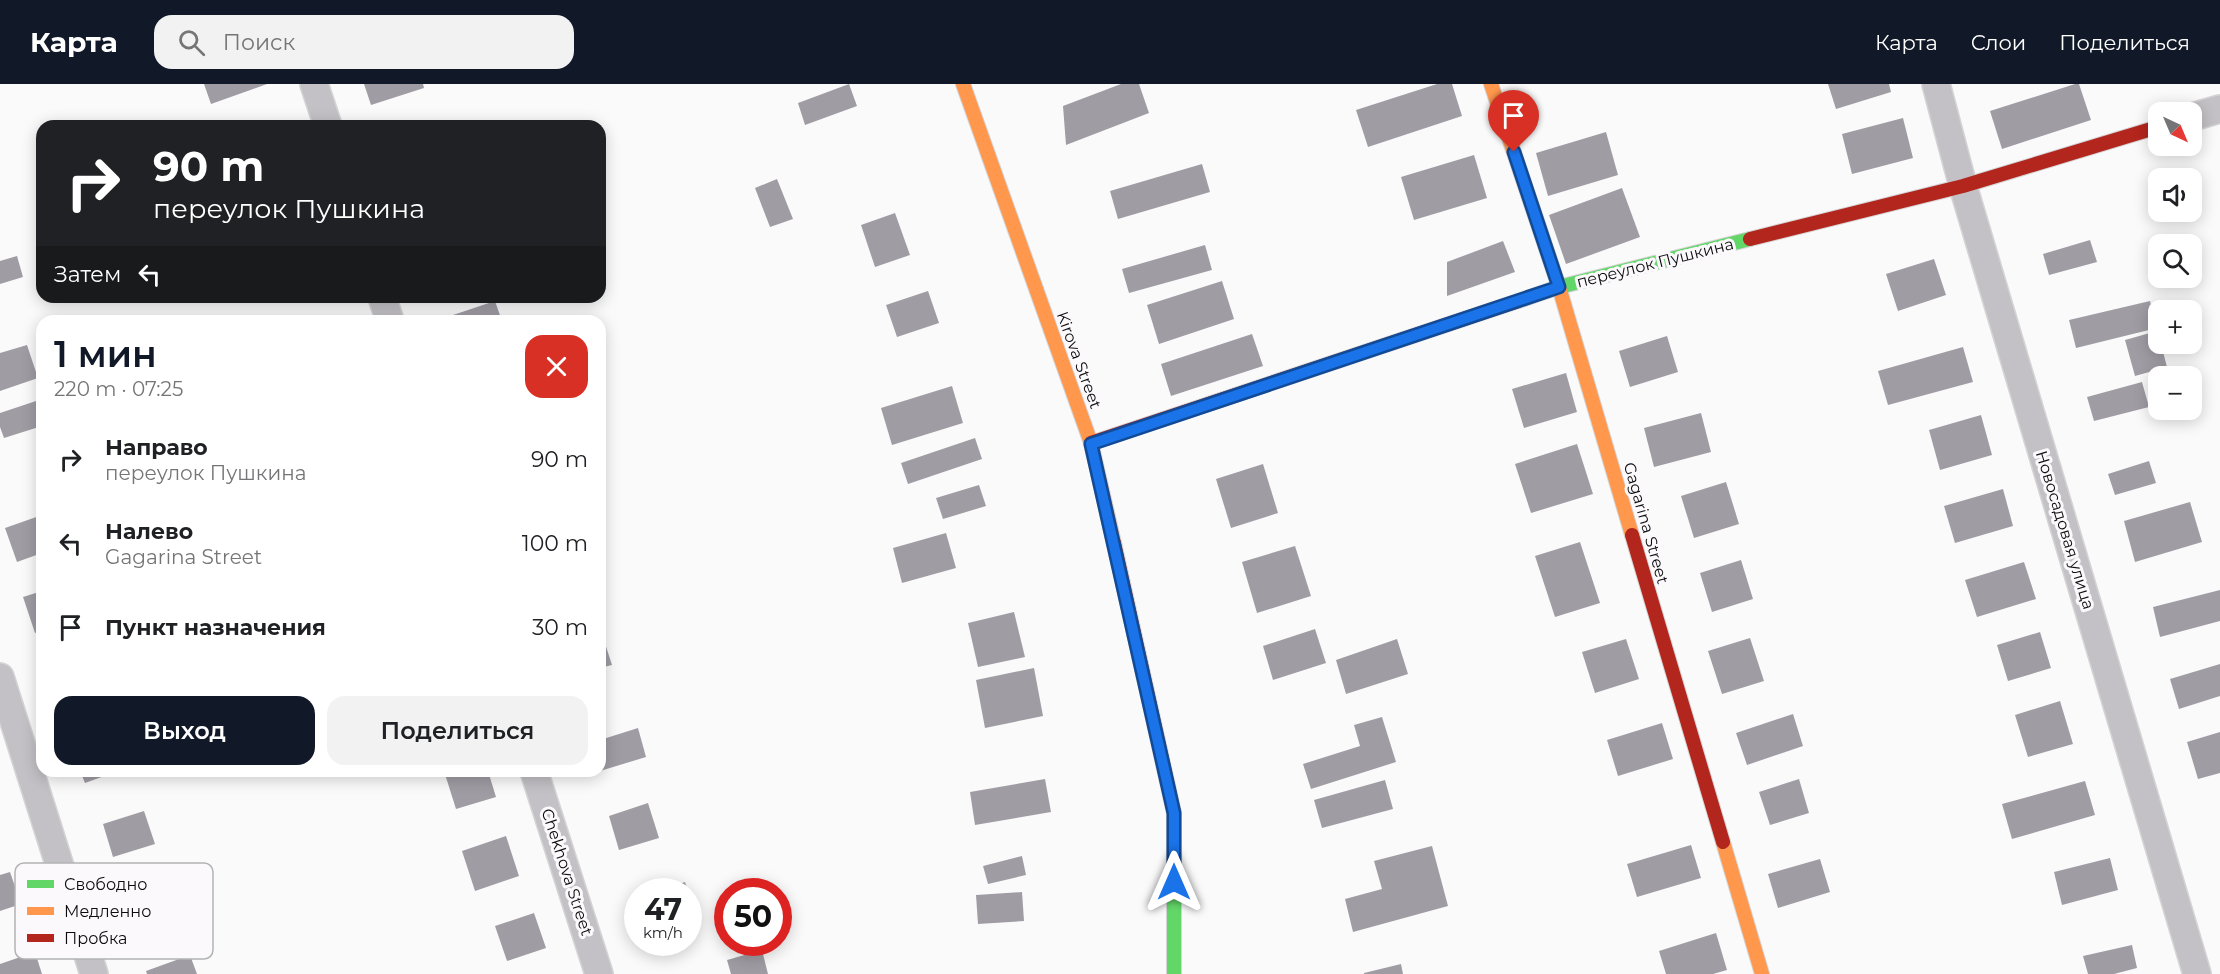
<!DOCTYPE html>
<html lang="ru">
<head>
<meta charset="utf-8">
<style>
  :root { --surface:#fff; --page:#f2f2f2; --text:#202124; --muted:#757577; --accent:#111827 }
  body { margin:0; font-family:Montserrat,sans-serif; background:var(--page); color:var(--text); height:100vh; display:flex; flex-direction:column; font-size:22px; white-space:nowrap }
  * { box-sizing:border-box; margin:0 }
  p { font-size:20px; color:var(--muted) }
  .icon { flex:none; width:33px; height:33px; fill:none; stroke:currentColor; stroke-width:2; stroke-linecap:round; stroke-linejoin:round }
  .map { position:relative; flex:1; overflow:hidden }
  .drawer { position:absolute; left:36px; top:231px; width:570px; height:462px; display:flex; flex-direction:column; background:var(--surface); border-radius:18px; box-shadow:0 3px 15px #0003 }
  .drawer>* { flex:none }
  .top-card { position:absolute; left:36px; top:36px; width:570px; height:183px; border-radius:18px; box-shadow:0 3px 15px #0003; background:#202124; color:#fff; overflow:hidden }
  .needle { width:39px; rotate:136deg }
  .fabs { position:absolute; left:2148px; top:18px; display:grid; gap:12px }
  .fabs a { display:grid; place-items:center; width:54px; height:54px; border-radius:12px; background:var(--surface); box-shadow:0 3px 15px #0003; font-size:30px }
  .speed { position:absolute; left:624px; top:794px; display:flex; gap:12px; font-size:30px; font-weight:700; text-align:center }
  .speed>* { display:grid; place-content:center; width:78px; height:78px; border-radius:50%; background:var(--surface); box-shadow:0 3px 15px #0003; line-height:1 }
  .speed small { font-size:15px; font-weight:400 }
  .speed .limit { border:9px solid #d22; background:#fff; color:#111 }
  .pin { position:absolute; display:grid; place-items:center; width:51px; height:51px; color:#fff; margin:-62px -26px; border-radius:50% 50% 50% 0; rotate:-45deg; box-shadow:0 0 6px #0007 }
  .pin .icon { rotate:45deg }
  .me { position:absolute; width:66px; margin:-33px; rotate:0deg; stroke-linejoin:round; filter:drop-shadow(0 0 4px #0008) }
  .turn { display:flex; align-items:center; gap:21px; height:126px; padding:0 18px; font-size:27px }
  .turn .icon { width:78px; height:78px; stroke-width:2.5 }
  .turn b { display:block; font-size:42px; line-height:51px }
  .then { display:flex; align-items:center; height:57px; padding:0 18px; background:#0003; gap:12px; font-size:22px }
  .round { display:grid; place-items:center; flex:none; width:63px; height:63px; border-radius:18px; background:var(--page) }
  .summary { display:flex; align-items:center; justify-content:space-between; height:102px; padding:0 18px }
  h1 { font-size:36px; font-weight:600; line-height:45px; color:var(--accent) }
  .primary-button { display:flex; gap:12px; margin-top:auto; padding:12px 18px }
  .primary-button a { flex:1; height:69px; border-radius:18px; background:var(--accent); color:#fff; font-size:24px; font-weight:600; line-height:69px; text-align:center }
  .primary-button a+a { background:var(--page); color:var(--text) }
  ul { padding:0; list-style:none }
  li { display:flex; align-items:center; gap:18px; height:84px; padding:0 18px }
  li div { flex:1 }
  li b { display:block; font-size:22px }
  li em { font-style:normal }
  header { display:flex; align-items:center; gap:36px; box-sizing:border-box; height:84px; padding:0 30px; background:var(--accent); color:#fff }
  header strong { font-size:28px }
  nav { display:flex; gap:33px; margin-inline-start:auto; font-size:21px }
  .search { width:420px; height:54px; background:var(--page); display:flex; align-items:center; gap:15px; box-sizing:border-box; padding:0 21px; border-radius:18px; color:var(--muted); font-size:22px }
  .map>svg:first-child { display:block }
  .building { fill:#a09ca4 }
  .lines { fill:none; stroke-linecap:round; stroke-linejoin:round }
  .street-casing { stroke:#d5d4d5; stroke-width:30 }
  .fast-casing { stroke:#d5d4d5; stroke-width:16 }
  .slow-casing { stroke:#d5d4d5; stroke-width:16 }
  .jam-casing { stroke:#d5d4d5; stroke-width:16 }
  .street { stroke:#c4c1c6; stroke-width:27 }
  .fast { stroke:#63d668; stroke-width:14 }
  .slow { stroke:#ff974d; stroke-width:14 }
  .jam { stroke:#b3261e; stroke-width:14 }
  .route-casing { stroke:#114b97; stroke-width:15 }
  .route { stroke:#1a73e8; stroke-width:10 }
  .labels { text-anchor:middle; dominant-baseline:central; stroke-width:6; stroke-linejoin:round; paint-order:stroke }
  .street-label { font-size:16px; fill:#0c0c0d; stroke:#fbf9fc }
  .key { fill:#fbf9fc; stroke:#b3b2b4; stroke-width:1.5 }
  .key-label { font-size:16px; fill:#0c0c0d }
</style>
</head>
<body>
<header>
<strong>Карта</strong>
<div class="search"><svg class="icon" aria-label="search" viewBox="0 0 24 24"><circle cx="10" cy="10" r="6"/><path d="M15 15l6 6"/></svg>Поиск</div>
<nav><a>Карта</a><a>Слои</a><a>Поделиться</a></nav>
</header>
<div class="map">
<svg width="2220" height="890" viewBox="0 0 2220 890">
  <rect width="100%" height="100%" fill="#fbfafb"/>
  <g class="building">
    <path d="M204,0H267L211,20Z"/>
    <path d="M364,0H423L424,4L371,21Z"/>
    <path d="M849,0L857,22L805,41L798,19Z"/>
    <path d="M1121,0H1139L1149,29L1066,61L1063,22Z"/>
    <path d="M1437,0H1452L1462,32L1368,63L1356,26Z"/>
    <path d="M1828,0H1889L1891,8L1836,25Z"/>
    <path d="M2075,0H2079L2091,36L2002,65L1990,27Z"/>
    <path d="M1903,34L1913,74L1852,90L1842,50Z"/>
    <path d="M1606,48L1618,91L1548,112L1536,69Z"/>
    <path d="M1474,71L1487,114L1414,136L1401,93Z"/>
    <path d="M1202,80L1210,108L1118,135L1110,107Z"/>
    <path d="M777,95L793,135L770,143L755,104Z"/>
    <path d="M1622,104L1640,153L1566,180L1549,131Z"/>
    <path d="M895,129L910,171L875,183L861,141Z"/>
    <path d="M2090,156L2097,178L2049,191L2043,170Z"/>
    <path d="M1503,157L1515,188L1447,212V178Z"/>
    <path d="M1205,161L1212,186L1129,209L1122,185Z"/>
    <path d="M17,172L23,193L0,200V177Z"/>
    <path d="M1934,175L1946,211L1898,227L1886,190Z"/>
    <path d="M1222,197L1234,235L1159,260L1147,221Z"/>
    <path d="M928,207L939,239L897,253L886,221Z"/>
    <path d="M495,217L502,237H442L441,235Z"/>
    <path d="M2150,217L2157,244L2076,264L2069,236Z"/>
    <path d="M2157,247L2158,260H2161L2167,283L2135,292L2125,256Z"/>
    <path d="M1252,250L1263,282L1171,312L1161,280Z"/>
    <path d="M1667,252L1678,288L1630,303L1619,267Z"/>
    <path d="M27,261L38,294L0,307V269Z"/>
    <path d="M1963,263L1973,298L1888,321L1878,287Z"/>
    <path d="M1566,289L1577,328L1524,344L1512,305Z"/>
    <path d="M2142,298L2149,323L2094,337L2087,313Z"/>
    <path d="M952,302L963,339L892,361L881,324Z"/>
    <path d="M42,315V342L4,354L0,343V329Z"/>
    <path d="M1701,329L1711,368L1654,383L1644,344Z"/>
    <path d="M1981,331L1992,371L1940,386L1929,346Z"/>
    <path d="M975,354L982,375L908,400L901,379Z"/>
    <path d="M1577,360L1593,410L1531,429L1515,380Z"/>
    <path d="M2149,377L2156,399L2115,411L2108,390Z"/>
    <path d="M1263,380L1278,429L1231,444L1216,395Z"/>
    <path d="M1726,398L1739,440L1694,454L1681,412Z"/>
    <path d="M979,401L986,422L943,435L936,414Z"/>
    <path d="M2003,405L2013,442L1955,459L1944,422Z"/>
    <path d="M2190,418L2202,458L2135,478L2124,437Z"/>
    <path d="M42,431V469L17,478L5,444Z"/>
    <path d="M946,449L956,484L902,499L893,464Z"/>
    <path d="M1580,458L1600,519L1555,533L1535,472Z"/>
    <path d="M1295,462L1311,512L1257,529L1242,478Z"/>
    <path d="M1741,476L1753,515L1712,528L1700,489Z"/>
    <path d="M2024,478L2036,515L1977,533L1965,496Z"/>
    <path d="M2220,506V537L2160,553L2153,523Z"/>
    <path d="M42,507V547L35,549L23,513Z"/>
    <path d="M1014,528L1025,573L978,583L968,539Z"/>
    <path d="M600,544L612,581L600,584Z"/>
    <path d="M1315,545L1326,579L1273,596L1263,562Z"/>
    <path d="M2040,548L2051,584L2008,597L1997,561Z"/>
    <path d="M1750,554L1764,597L1722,610L1708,567Z"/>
    <path d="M1397,555L1408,590L1346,610L1336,576Z"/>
    <path d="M1626,555L1639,595L1595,609L1582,568Z"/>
    <path d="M2220,580V612L2179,625L2170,595Z"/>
    <path d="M1034,584L1043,632L985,644L976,596Z"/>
    <path d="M2060,617L2073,660L2028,673L2015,631Z"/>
    <path d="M1793,630L1803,662L1747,681L1736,649Z"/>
    <path d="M1382,633L1396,678L1311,705L1303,680L1360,662L1354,641Z"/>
    <path d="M1662,639L1673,675L1618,692L1607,656Z"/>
    <path d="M638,644L646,673L600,687V656Z"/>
    <path d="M2220,648V689L2198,695L2187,658Z"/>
    <path d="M80,687H118L85,699Z"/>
    <path d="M444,687H488L496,713L456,725Z"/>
    <path d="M1045,695L1051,728L975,741L970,708Z"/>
    <path d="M1799,695L1809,729L1770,741L1759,708Z"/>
    <path d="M1385,696L1393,725L1322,744L1314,716Z"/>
    <path d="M2085,697L2095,731L2012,755L2002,720Z"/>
    <path d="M648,719L659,754L619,766L609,732Z"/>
    <path d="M144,727L155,760L113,773L103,740Z"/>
    <path d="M506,752L519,792L475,807L462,767Z"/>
    <path d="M1691,761L1701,794L1637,813L1627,780Z"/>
    <path d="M1432,762L1448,822L1353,848L1345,815L1382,805L1374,777Z"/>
    <path d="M1022,772L1026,791L988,800L983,782Z"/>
    <path d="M2110,774L2118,806L2062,821L2054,788Z"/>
    <path d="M1820,775L1830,808L1778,824L1768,790Z"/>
    <path d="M10,788L21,820L0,827V791Z"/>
    <path d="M685,798L688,807H660Z"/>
    <path d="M689,808L697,833L688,836V809Z"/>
    <path d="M1022,808L1024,837L978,840L976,811Z"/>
    <path d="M534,829L546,864L507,877L495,842Z"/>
    <path d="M1716,849L1727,886L1713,890H1666L1659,867Z"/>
    <path d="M2132,861L2137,884L2114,890H2088L2083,872Z"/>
    <path d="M762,866L768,890H731L727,876Z"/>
    <path d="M35,868L42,890H0V880Z"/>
    <path d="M190,871L197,890H147L146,887Z"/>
    <path d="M1401,880L1403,890H1364V889Z"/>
  </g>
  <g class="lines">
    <g class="street-casing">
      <g id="street">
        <path d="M314,0L328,42"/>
        <path d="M1936,0L1963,102L2197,890"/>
        <path d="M2192,33L2220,25"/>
        <path d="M382,213L390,237"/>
        <path d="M0,593L94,890"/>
        <path d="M534,687L599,890"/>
      </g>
    </g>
    <g class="fast-casing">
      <g id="fast">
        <path d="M1518,217L1559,203L1750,155"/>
        <path d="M1174,797V890"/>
      </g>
    </g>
    <g class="slow-casing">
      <g id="slow">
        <path d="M963,0L1091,359L1114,459"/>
        <path d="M1491,0L1559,203L1632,451"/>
        <path d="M1723,758L1762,890"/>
      </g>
    </g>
    <g class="jam-casing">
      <g id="jam">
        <path d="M1750,155L1963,102L2158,43"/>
        <path d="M1091,359L1518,217"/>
        <path d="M1632,451L1723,758"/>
        <path d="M1114,459L1174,729V797"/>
      </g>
    </g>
    <use href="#street" class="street"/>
    <use href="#fast" class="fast"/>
    <use href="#slow" class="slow"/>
    <use href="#jam" class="jam"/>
  </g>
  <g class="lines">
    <g class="route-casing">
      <path id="route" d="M1174,798V729L1091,360L1559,203L1514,68"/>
    </g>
    <use href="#route" class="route"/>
  </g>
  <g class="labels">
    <g class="street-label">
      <text transform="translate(1655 179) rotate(-14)">переулок Пушкина</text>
      <text transform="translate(1079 276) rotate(70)">Kirova Street</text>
      <text transform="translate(1646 439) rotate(74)">Gagarina Street</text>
      <text transform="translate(2065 446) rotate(73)">Новосадовая улица</text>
      <text transform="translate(567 788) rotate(72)">Chekhova Street</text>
    </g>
  </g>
  <rect x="15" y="779" width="198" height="96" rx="9" class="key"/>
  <rect x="27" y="796" width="27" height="8" fill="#63d668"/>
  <rect x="27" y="823" width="27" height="8" fill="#ff974d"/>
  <rect x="27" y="850" width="27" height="8" fill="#b3261e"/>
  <g class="key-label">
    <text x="64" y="806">Свободно</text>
    <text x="64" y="833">Медленно</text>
    <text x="64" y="860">Пробка</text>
  </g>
</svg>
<div class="fabs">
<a><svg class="needle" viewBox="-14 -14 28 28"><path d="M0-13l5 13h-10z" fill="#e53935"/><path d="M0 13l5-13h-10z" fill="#757577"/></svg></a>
<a><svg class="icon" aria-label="sound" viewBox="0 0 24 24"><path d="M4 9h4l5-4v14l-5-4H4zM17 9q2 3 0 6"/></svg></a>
<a><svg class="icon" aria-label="search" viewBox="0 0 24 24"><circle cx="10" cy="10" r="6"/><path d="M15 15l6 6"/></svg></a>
<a>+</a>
<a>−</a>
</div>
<div class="speed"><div>47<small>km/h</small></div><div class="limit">50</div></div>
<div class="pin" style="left:1514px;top:68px;background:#d93025"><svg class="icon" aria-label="arrive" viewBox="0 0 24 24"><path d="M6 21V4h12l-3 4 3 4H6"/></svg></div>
<svg class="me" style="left:1174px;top:798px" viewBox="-20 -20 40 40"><path d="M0-17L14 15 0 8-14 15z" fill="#1a73e8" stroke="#fff" stroke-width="4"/></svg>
<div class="top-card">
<div class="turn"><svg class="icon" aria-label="right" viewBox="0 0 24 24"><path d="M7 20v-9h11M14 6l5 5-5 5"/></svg><div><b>90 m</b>переулок Пушкина</div></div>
<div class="then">Затем<svg class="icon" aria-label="left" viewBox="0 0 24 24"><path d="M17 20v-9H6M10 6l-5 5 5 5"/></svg></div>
</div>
<section class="drawer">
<div class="summary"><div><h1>1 мин</h1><p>220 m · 07:25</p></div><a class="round" style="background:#d93025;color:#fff"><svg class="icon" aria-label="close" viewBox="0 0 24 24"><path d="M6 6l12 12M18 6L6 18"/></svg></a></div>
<ul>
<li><svg class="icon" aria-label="right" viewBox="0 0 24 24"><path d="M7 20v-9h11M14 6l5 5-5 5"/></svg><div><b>Направо</b><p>переулок Пушкина</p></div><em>90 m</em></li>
<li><svg class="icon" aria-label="left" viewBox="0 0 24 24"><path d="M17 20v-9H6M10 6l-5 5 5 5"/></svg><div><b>Налево</b><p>Gagarina Street</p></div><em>100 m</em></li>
<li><svg class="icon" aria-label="arrive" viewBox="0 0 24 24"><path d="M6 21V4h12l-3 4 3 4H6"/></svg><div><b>Пункт назначения</b></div><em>30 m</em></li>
</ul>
<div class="primary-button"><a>Выход</a><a>Поделиться</a></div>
</section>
</div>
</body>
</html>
